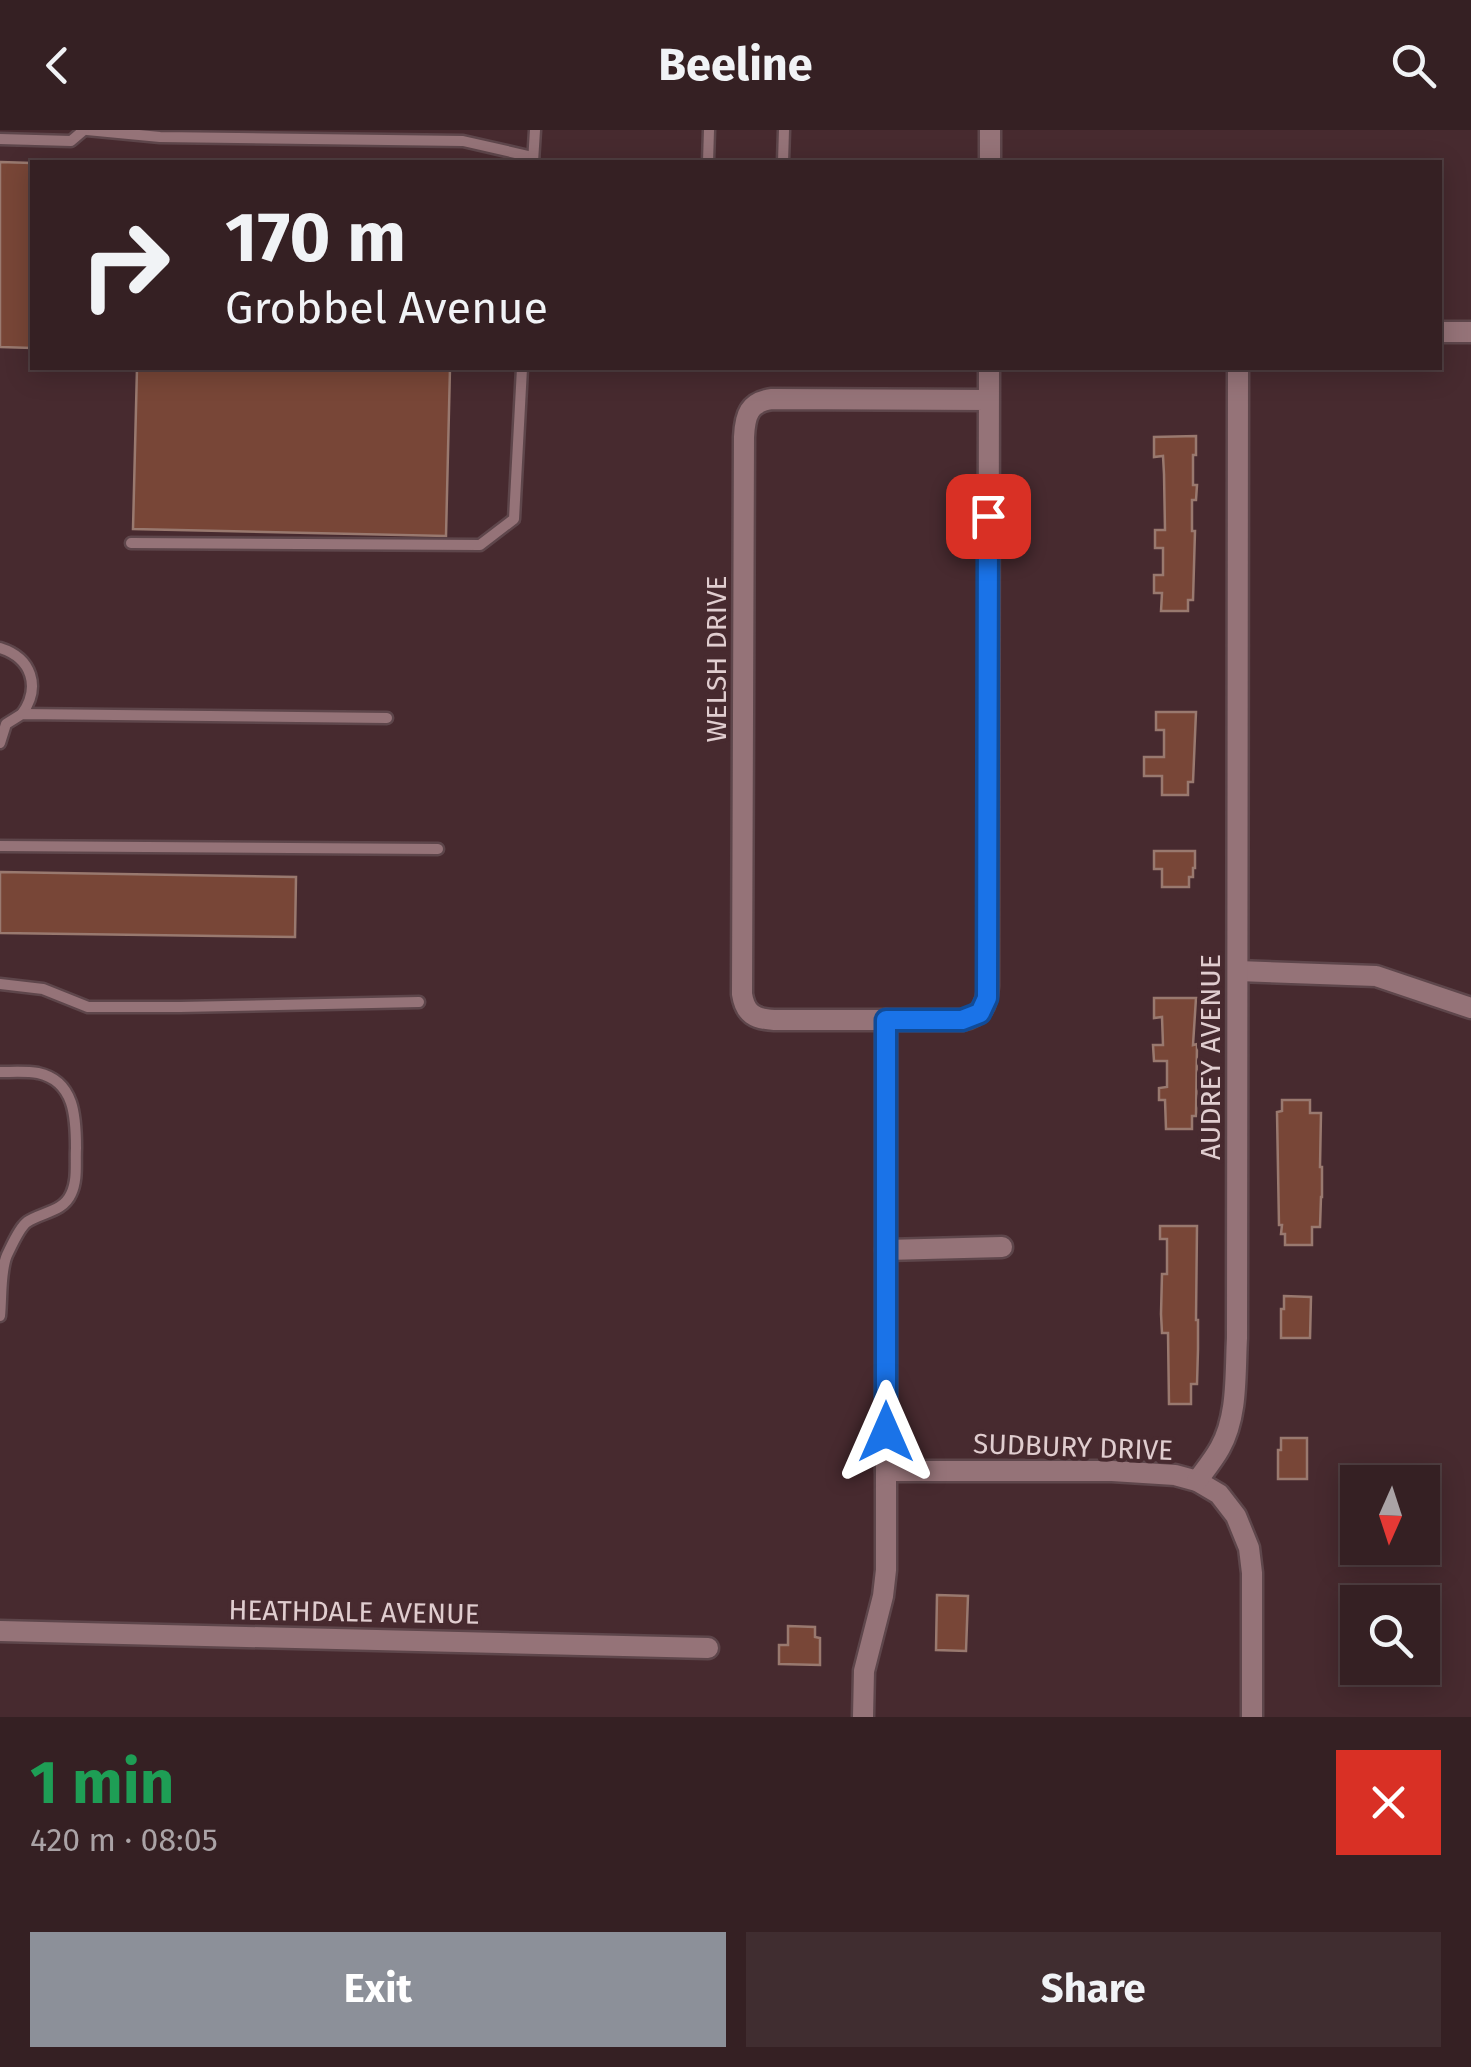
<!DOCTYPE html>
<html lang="en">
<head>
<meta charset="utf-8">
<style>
  :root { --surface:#352023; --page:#402d30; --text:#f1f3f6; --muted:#aaa3a6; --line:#4f3e41; --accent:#8c9099 }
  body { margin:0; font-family:"Fira Sans",sans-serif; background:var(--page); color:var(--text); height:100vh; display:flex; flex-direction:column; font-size:38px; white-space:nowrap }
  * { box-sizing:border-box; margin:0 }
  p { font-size:32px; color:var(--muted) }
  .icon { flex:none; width:55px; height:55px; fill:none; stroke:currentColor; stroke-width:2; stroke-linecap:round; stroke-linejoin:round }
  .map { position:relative; height:1587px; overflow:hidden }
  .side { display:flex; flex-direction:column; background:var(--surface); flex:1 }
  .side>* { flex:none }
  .hud { position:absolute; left:30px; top:30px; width:1412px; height:210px; border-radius:0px; box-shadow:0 5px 25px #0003,0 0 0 2px var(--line); background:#352023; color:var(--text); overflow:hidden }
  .needle { width:65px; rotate:183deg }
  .buttons { position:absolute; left:1340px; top:1335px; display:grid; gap:20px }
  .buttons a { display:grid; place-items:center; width:100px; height:100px; border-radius:0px; background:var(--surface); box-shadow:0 5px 25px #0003,0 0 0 2px var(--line); font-size:50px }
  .pin { position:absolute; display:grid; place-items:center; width:85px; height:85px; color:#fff; margin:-42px; border-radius:20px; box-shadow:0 5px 15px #0006 }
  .me { position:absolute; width:110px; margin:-55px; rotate:0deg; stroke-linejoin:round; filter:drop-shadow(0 0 8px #0008) }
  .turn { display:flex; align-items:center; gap:35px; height:210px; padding:0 30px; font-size:45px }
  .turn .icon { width:130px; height:130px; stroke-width:2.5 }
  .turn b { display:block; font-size:70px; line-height:85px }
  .round { display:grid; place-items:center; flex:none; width:105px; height:105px; border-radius:0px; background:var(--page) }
  .headline { display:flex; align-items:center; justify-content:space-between; height:170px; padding:0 30px }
  h1 { font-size:60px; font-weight:700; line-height:75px; color:#1e9e55 }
  .action { display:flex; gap:20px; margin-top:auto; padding:20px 30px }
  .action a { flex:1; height:115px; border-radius:0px; background:var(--accent); color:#fff; font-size:40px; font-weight:700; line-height:115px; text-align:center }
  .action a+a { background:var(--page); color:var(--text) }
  header { display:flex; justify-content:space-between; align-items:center; height:130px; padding:0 30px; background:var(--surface); font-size:45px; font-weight:700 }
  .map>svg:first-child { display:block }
  .building { fill:#784637; stroke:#99796f; stroke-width:2.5 }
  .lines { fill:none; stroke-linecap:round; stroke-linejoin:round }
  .service-casing { stroke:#5e464b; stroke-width:15 }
  .minor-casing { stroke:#5e464b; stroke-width:25 }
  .service { stroke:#957378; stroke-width:10 }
  .minor { stroke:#957378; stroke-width:20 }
  .route-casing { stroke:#114b97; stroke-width:25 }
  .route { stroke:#1a73e8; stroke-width:18 }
  .labels { text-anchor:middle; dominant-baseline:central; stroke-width:8; stroke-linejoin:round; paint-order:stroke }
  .street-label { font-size:28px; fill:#e0cdcf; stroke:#472a2f }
</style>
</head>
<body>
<header><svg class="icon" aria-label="back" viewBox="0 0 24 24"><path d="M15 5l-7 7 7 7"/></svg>Beeline<svg class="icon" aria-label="search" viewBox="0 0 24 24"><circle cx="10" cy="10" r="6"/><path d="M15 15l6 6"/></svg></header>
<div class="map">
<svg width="1471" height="1587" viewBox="0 0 1471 1587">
  <rect width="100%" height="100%" fill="#472a2f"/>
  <g class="building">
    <path d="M0,32L32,33V218L0,217Z"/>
    <path d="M137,238H450L446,406L133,399Z"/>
    <path d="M1196,306V325H1193V355H1197L1196,370H1192V401H1195L1193,470H1188V481H1161L1162,463H1154V445H1163V418H1155V400H1165L1164,344L1163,326L1154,327V307Z"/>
    <path d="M1156,582H1196L1193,652H1188V665H1162V646H1144V627H1164V600H1156Z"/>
    <path d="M1154,721H1195V738H1193V747H1189V757H1162V739H1154Z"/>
    <path d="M0,742L296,747L295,807L0,803Z"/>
    <path d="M1154,868H1196L1193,915L1197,914L1196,986H1192V999H1166L1165,970H1159V958L1167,957V931H1154L1153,915H1163L1162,887L1154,888Z"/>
    <path d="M1282,970H1310V983H1321L1320,1037H1322V1067H1321L1320,1097H1312V1115H1285V1104H1281L1282,1095H1279L1277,982L1282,981Z"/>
    <path d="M1160,1096H1197L1196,1190H1198V1219L1197,1254H1191V1274H1169L1168,1203H1162L1161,1184L1162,1144H1167V1109H1160Z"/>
    <path d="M1284,1166L1311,1167L1310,1208H1281V1179H1284Z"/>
    <path d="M1281,1308H1307V1349H1278V1320H1281Z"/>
    <path d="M937,1465L968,1466L966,1521L936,1520Z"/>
    <path d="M788,1496L815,1497V1507L820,1508V1535L779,1534V1515H788Z"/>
  </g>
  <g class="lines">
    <g class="service-casing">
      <g id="service">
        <path d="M87,0L160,7L463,11L533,27"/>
        <path d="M0,9L71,11L84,0"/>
        <path d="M533,32L535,0"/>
        <path d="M708,32L709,0"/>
        <path d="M783,32L784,0"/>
        <path d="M131,413L480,415L514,389L522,238"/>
        <path d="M0,518C32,528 41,557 22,584"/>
        <path d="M0,613L6,594L22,584L387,588"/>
        <path d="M0,716L438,719"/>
        <path d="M0,854L43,859L88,877H180L419,872"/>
        <path d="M0,942C12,942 27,941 38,943C75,951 76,988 76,1018C75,1032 78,1050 71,1064C63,1082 42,1082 27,1092C19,1098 12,1115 7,1125C0,1141 2,1167 0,1186"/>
      </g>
    </g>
    <g class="minor-casing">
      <g id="minor">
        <path d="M990,32V0"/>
        <path d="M1440,202H1471"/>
        <path d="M989,270L772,269C749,272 745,285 744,307L742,864C745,884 755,889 774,890H962C982,886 987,875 988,856L989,238"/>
        <path d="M1238,841L1376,846L1471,878"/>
        <path d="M886,1120L1002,1117"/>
        <path d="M886,1341H1112L1175,1345L1197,1351L1219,1364L1236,1386L1249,1418L1252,1443V1587"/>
        <path d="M1197,1351C1205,1340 1214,1329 1220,1318C1238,1286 1235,1244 1237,1208L1238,238"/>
        <path d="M0,1501L708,1518"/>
        <path d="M863,1587L864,1541L883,1466L886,1440V890"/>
      </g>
    </g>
    <use href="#service" class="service"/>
    <use href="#minor" class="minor"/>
  </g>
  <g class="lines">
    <g class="route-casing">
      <path id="route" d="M886,1302V890H962L980,883L987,868L988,386"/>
    </g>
    <use href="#route" class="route"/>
  </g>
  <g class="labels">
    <g class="street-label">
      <text transform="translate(716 529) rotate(-90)">WELSH DRIVE</text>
      <text transform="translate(1210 927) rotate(-90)">AUDREY AVENUE</text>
      <text transform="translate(1073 1317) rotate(2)">SUDBURY DRIVE</text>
      <text transform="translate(354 1482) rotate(1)">HEATHDALE AVENUE</text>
    </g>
  </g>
</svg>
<div class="buttons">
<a><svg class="needle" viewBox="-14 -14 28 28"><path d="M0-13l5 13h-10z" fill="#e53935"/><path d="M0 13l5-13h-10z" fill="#aaa3a6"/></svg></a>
<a><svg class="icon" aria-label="search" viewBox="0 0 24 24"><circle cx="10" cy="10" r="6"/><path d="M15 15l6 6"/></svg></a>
</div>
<div class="pin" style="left:988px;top:386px;background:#d93025"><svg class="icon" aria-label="arrive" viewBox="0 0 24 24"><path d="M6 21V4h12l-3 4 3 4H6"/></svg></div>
<svg class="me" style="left:886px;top:1302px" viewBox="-20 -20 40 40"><path d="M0-17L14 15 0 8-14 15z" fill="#1a73e8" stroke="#fff" stroke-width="4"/></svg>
<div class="hud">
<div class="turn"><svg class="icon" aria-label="right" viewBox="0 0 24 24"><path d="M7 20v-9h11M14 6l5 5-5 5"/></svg><div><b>170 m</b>Grobbel Avenue</div></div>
</div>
</div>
<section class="side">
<div class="headline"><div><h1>1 min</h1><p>420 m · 08:05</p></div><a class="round" style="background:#d93025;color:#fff"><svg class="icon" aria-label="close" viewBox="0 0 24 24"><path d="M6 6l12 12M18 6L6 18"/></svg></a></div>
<div class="action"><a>Exit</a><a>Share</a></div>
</section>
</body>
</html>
